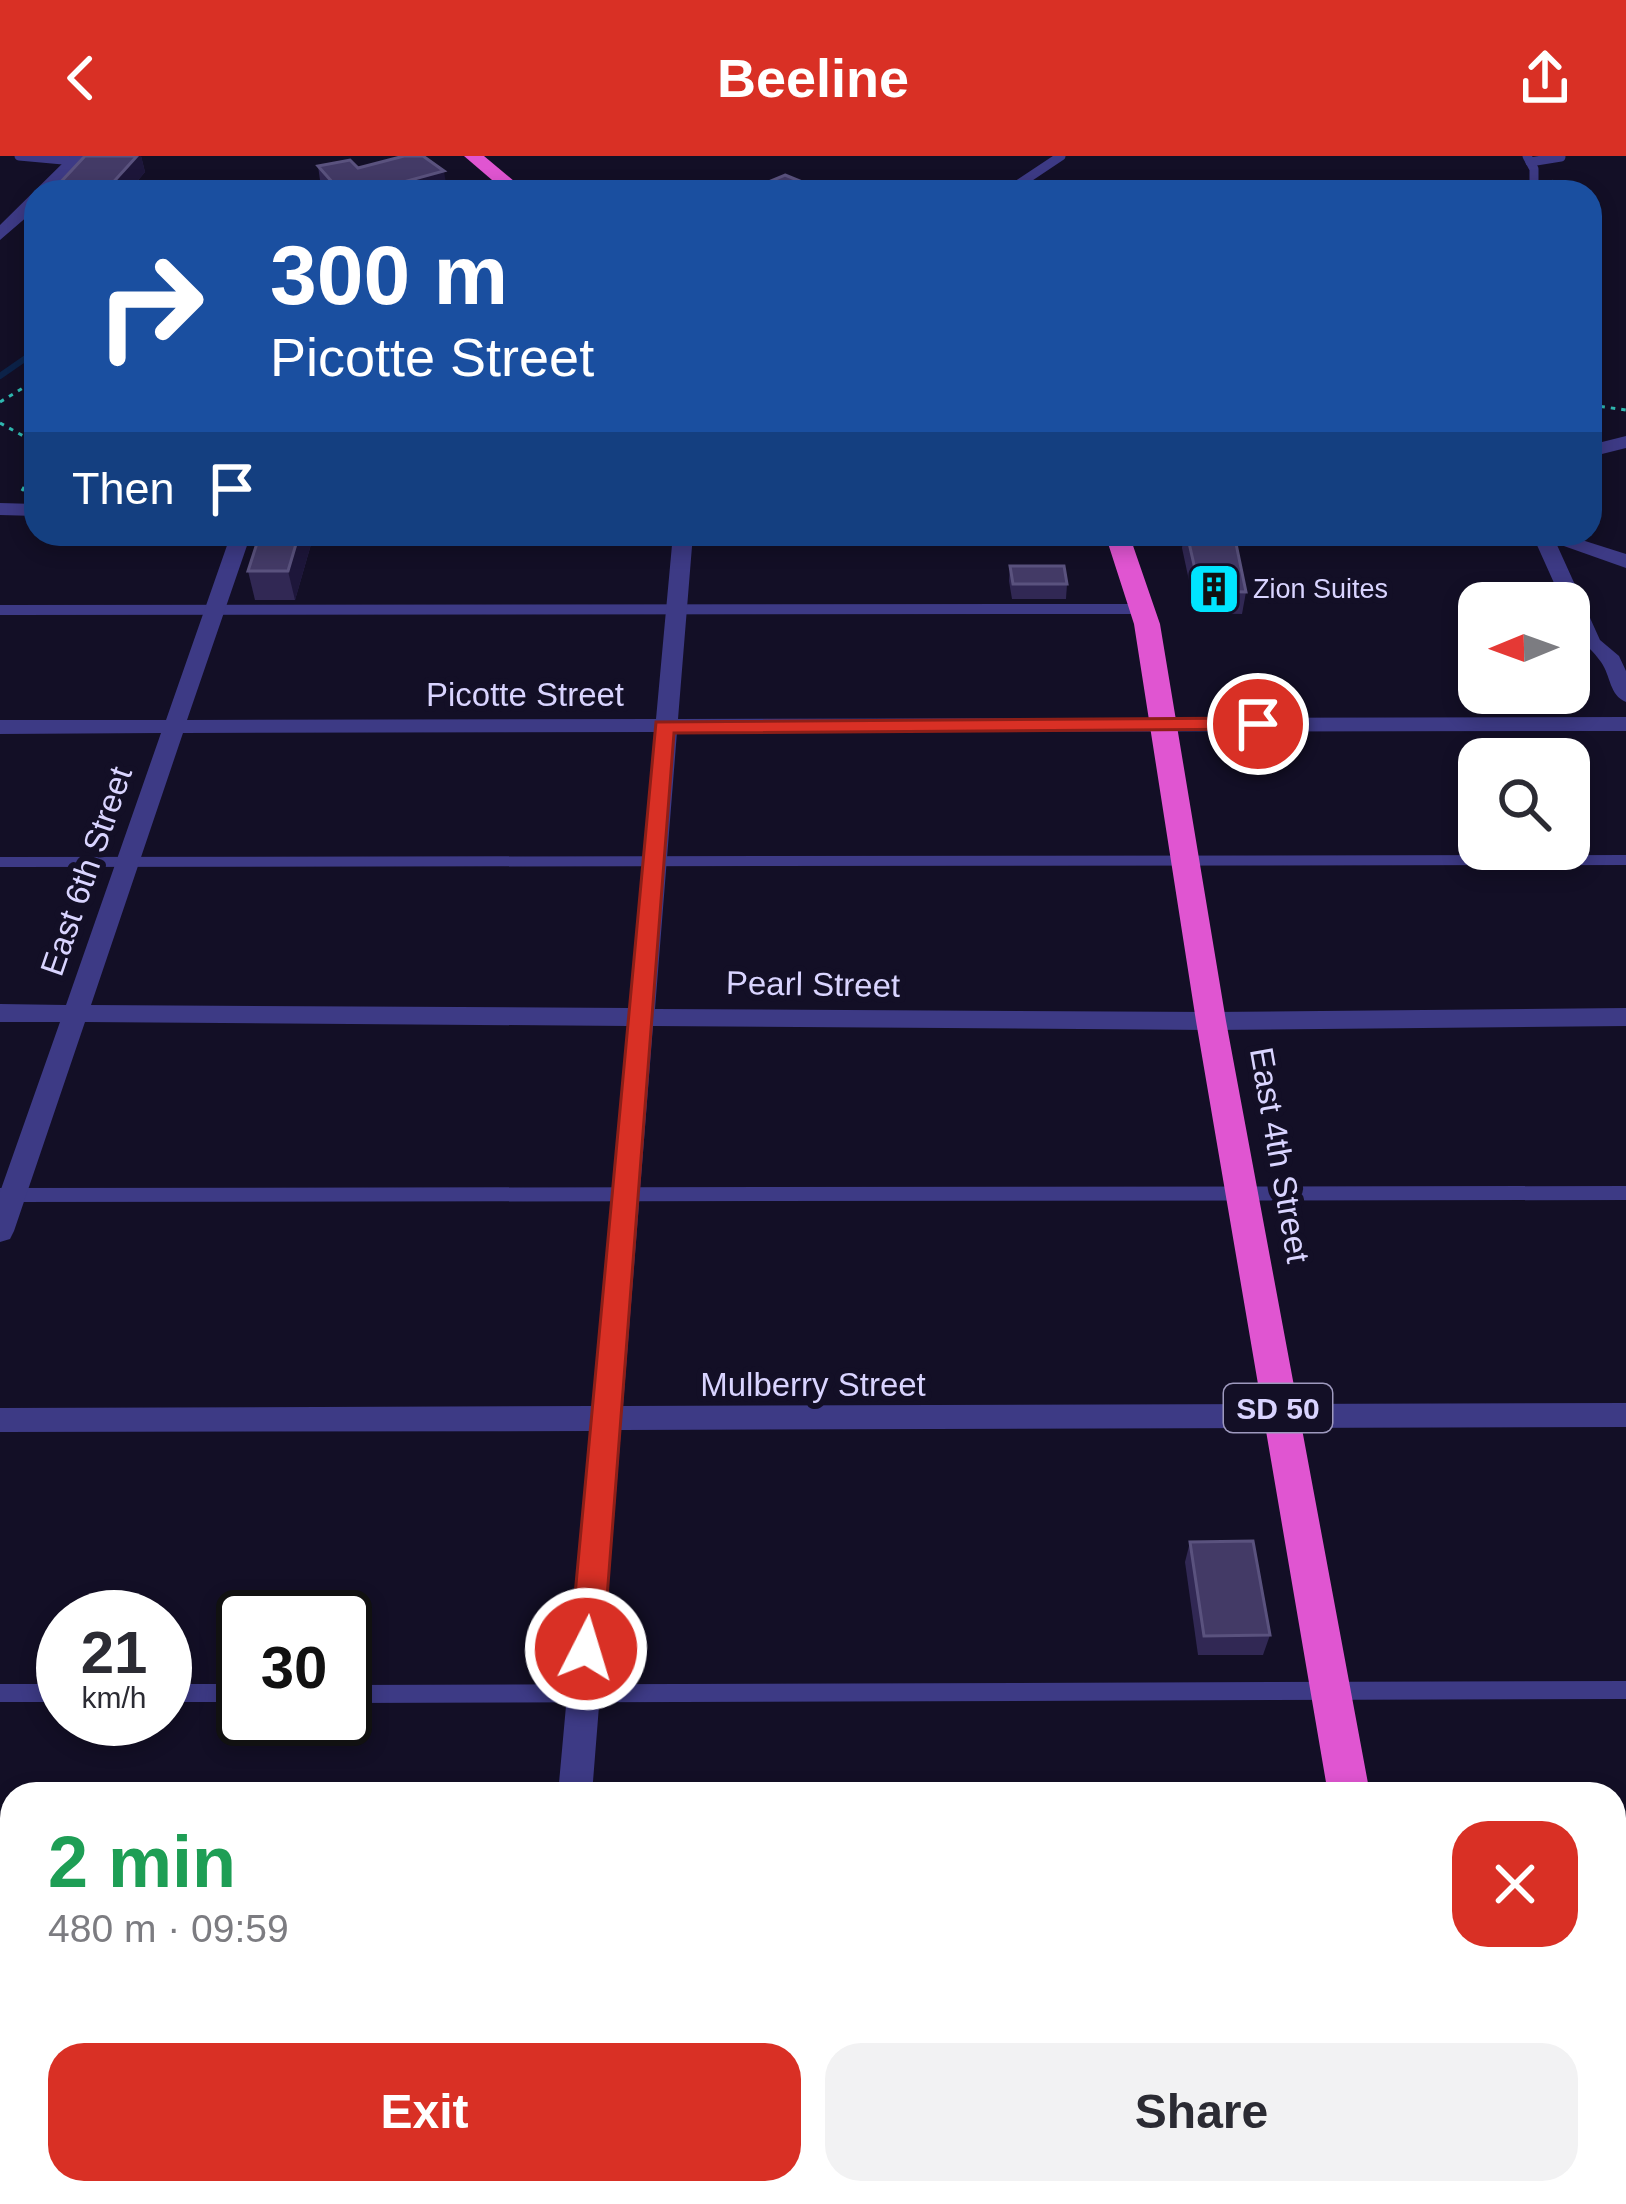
<!DOCTYPE html>
<html lang="en">
<head>
<meta charset="utf-8">
<style>
  :root { --surface:#fff; --page:#f2f2f3; --text:#2b2b33; --muted:#7c7c81; --accent:#d93025 }
  body { margin:0; font-family:Helvetica,sans-serif; background:var(--page); color:var(--text); height:100vh; display:flex; flex-direction:column; font-size:45px; white-space:nowrap }
  * { box-sizing:border-box; margin:0 }
  p { font-size:39px; color:var(--muted) }
  .icon { flex:none; width:66px; height:66px; fill:none; stroke:currentColor; stroke-width:2; stroke-linecap:round; stroke-linejoin:round }
  .map { position:relative; flex:1; overflow:hidden }
  .drawer { position:absolute; left:0px; top:1626px; width:1626px; height:423px; display:flex; flex-direction:column; background:var(--surface); border-radius:36px 36px 0 0; box-shadow:0 6px 18px #0003 }
  .drawer>* { flex:none }
  .guide { position:absolute; left:24px; top:24px; width:1578px; height:366px; border-radius:36px; box-shadow:0 6px 18px #0003; background:#1a4fa0; color:#fff; overflow:hidden }
  .needle { width:78px; rotate:269deg }
  .buttons { position:absolute; left:1458px; top:426px; display:grid; gap:24px }
  .buttons a { display:grid; place-items:center; width:132px; height:132px; border-radius:24px; background:var(--surface); box-shadow:0 6px 18px #0003; font-size:60px }
  .speed { position:absolute; left:36px; top:1434px; display:flex; gap:24px; font-size:60px; font-weight:700; text-align:center }
  .speed>* { display:grid; place-content:center; width:156px; height:156px; border-radius:50%; background:var(--surface); box-shadow:0 6px 18px #0003; line-height:1 }
  .speed small { font-size:30px; font-weight:400 }
  .speed .limit { border:6px solid #111; border-radius:18px; background:#fff; color:#111 }
  .pin { position:absolute; display:grid; place-items:center; width:102px; height:102px; color:#fff; margin:-51px; border:6px solid #fff; border-radius:50%; box-shadow:0 3px 12px #0007 }
  .me { position:absolute; width:132px; margin:-66px; rotate:5deg; stroke-linejoin:round; filter:drop-shadow(0 0 9px #0008) }
  .turn { display:flex; align-items:center; gap:42px; height:252px; padding:0 48px; font-size:54px }
  .turn .icon { width:156px; height:156px; stroke-width:2.5 }
  .turn b { display:block; font-size:84px; line-height:102px }
  .then { display:flex; align-items:center; height:114px; padding:0 48px; background:#0003; gap:24px; font-size:45px }
  .round { display:grid; place-items:center; flex:none; width:126px; height:126px; border-radius:36px; background:var(--page) }
  .head { display:flex; align-items:center; justify-content:space-between; height:204px; padding:0 48px }
  h1 { font-size:72px; font-weight:700; line-height:90px; color:#1e9e55 }
  .cta { display:flex; gap:24px; margin-top:auto; padding:24px 48px }
  .cta a { flex:1; height:138px; border-radius:36px; background:var(--accent); color:#fff; font-size:48px; font-weight:700; line-height:138px; text-align:center }
  .cta a+a { background:var(--page); color:var(--text) }
  header { display:flex; justify-content:space-between; align-items:center; height:156px; padding:0 48px; background:var(--accent); color:#fff; font-size:54px; font-weight:700 }
  .map>svg:first-child { display:block }
  .lines { fill:none; stroke-linecap:round; stroke-linejoin:round }
  .stream { stroke:#0c2248; stroke-width:6 }
  .path { stroke:#2fb8b0; stroke-width:3; stroke-dasharray:4.5 6; stroke-linecap:butt }
  .service-far3 { stroke:#3d3a85; stroke-width:9 }
  .service-far2 { stroke:#3d3a85; stroke-width:10 }
  .service-far1 { stroke:#3d3a85; stroke-width:14 }
  .service { stroke:#3d3a85; stroke-width:18 }
  .minor { fill:#3d3a85; fill-rule:evenodd }
  .tertiary { fill:#3d3a85; fill-rule:evenodd }
  .trunk { fill:#e055d1; fill-rule:evenodd }
  .wall { fill:#312854 }
  .shaded-wall { fill:#1d163a }
  .building { fill:#433a66; stroke:#5a527e; stroke-width:3 }
  .route { fill:#d93025; stroke:#8d1f18; stroke-width:3 }
  .labels { text-anchor:middle; dominant-baseline:central; stroke-width:12; stroke-linejoin:round; paint-order:stroke }
  .far-poi-label { font-size:27px; fill:#d9d4ff; stroke:#130f26; text-anchor:start }
  .shield { fill:#130f26; stroke:#9e99be; stroke-width:3 }
  .shield-label { font-size:30px; font-weight:bold; fill:#d9d4ff }
  .street-label { font-size:33px; fill:#d9d4ff; stroke:#130f26 }
</style>
</head>
<body>
<header><svg class="icon" aria-label="back" viewBox="0 0 24 24"><path d="M15 5l-7 7 7 7"/></svg>Beeline<svg class="icon" aria-label="share" viewBox="0 0 24 24"><path d="M12 15V3M7 8l5-5 5 5M5 13v7h14v-7"/></svg></header>
<div class="map">
<svg width="1626" height="2048" viewBox="0 0 1626 2048">
  <rect width="100%" height="100%" fill="#130f26"/>
  <g class="lines">
    <path class="stream" d="M0,220L36,195"/>
    <g class="path">
      <path d="M1552,25L1567,36"/>
      <path d="M1590,56L1600,137L1590,145"/>
      <path d="M0,246L36,224"/>
      <path d="M1590,249L1626,254"/>
      <path d="M0,267L36,287"/>
      <path d="M22,335L36,309"/>
    </g>
    <g class="service-far3">
      <path d="M19,0L74,5"/>
      <path d="M1527,0L1534,13V36"/>
      <path d="M1530,6L1561,1"/>
      <path d="M993,36L1013,32L1061,0"/>
    </g>
    <g class="service-far2">
      <path d="M0,454L1143,453"/>
      <path d="M0,706L1626,704"/>
    </g>
    <path class="service-far1" d="M0,1039L1626,1037"/>
    <g class="service">
      <path d="M0,1537H63"/>
      <path d="M165,1537H243"/>
      <path d="M345,1538L1626,1534"/>
    </g>
    <g class="minor">
      <path d="M1626,280V292L1590,301V289Z"/>
      <path d="M231,378H251L187,564L656,563L673,378H693L678,563L1626,561V575L677,576L655,853L1211,856L1626,852V870L1211,874L653,870L623,1250L1626,1247V1271L621,1274L592,1638H558L591,1275L0,1276V1252L593,1250L628,870L85,866L14,1075L10,1083L0,1086V1036L60,866H0V848L66,849L161,577L0,578V564H166ZM655,576L630,852L91,849L183,577Z"/>
      <path d="M1532,378H1552L1600,484L1619,500L1626,515V546C1609,539 1611,520 1601,506C1585,483 1569,483 1569,447H1563Z"/>
      <rect x="1614" y="1855" width="12" height="36"/>
      <rect x="0" y="1857" width="12" height="36"/>
      <path d="M523,2037H561V2048H521Z"/>
    </g>
    <g class="tertiary">
      <path d="M70,0H87L53,36H36V53L0,84V69Z"/>
      <path d="M0,347L36,348V360L0,359Z"/>
      <path d="M1530,378H1563L1626,398V412Z"/>
    </g>
    <g class="trunk">
      <path d="M464,0H484L527,36H506Z"/>
      <path d="M1105,378H1129L1160,468L1226,865L1370,1638H1328L1196,865L1134,468Z"/>
      <path d="M1394,2037H1442L1444,2048H1396Z"/>
    </g>
  </g>
  <g class="wall">
    <path d="M85,0H141L145,16L128,36H60L58,29Z"/>
    <path d="M318,10L358,12L446,28L419,36H331L320,24Z"/>
    <path d="M314,378L295,444H255L248,415Z"/>
    <path d="M1184,378H1234L1246,436L1242,458L1196,457L1182,392Z"/>
    <path d="M1010,410L1067,428L1066,443H1012L1009,425Z"/>
    <path d="M1190,1386L1270,1479L1263,1499H1198L1185,1406Z"/>
  </g>
  <g class="shaded-wall">
    <path d="M137,0H141L145,16L128,36H109L108,32Z"/>
    <path d="M444,15L446,28L419,36H386L385,31Z"/>
    <path d="M299,378H314L295,444L288,415Z"/>
    <path d="M56,2037H68L65,2048H54Z"/>
  </g>
  <g class="building">
    <path d="M85,0H137L108,32L58,29Z"/>
    <path d="M404,0H423L444,15L385,31L390,36H341L318,10L350,4L358,12Z"/>
    <path d="M785,19L822,34L817,36H753L749,34Z"/>
    <path d="M260,378H299L288,415H248Z"/>
    <path d="M1187,378H1234L1246,436L1200,435Z"/>
    <path d="M1010,410H1064L1067,428H1013Z"/>
    <path d="M1253,1385L1270,1479L1204,1480L1190,1386Z"/>
    <path d="M1,2006H12V2037H56L54,2048H0Z"/>
  </g>
  <path class="route" d="M1258,562L1269,568L1266,573L674,577L603,1493L598,1503L586,1508L575,1503L570,1493L656,566Z"/>
  <defs>
    <g id="building-square" transform="scale(2.7)"><rect x="-9" y="-9" width="18" height="18" rx="4" fill="#00e5ff" stroke="#130f26"/><path d="M-4-6H4V6H1V3H-1V6H-4ZM-2.5-4.3h1.7v1.8h-1.7ZM.8-4.3h1.7v1.8H.8ZM-2.5-1h1.7V.8h-1.7ZM.8-1h1.7V.8H.8Z" fill="#111"/></g>
  </defs>
  <g fill-rule="evenodd">
    <use href="#building-square" x="1214" y="433"/>
  </g>
  <g class="labels">
    <g class="far-poi-label">
      <text x="1253" y="433">Zion Suites</text>
    </g>
    <rect class="shield" x="1224" y="1228" width="108" height="48" rx="9"/>
    <g class="shield-label">
      <text x="1278" y="1252">SD 50</text>
    </g>
    <g class="street-label">
      <text x="525" y="538">Picotte Street</text>
      <text transform="translate(86 715) rotate(-71)">East 6th Street</text>
      <text transform="translate(813 828) rotate(1)">Pearl Street</text>
      <text transform="translate(1280 999) rotate(80)">East 4th Street</text>
      <text x="813" y="1228">Mulberry Street</text>
    </g>
  </g>
</svg>
<div class="buttons">
<a><svg class="needle" viewBox="-14 -14 28 28"><path d="M0-13l5 13h-10z" fill="#e53935"/><path d="M0 13l5-13h-10z" fill="#7c7c81"/></svg></a>
<a><svg class="icon" aria-label="search" viewBox="0 0 24 24"><circle cx="10" cy="10" r="6"/><path d="M15 15l6 6"/></svg></a>
</div>
<div class="speed"><div>21<small>km/h</small></div><div class="limit">30</div></div>
<div class="pin" style="left:1258px;top:568px;background:#d93025"><svg class="icon" aria-label="arrive" viewBox="0 0 24 24"><path d="M6 21V4h12l-3 4 3 4H6"/></svg></div>
<svg class="me" style="left:586px;top:1493px" viewBox="-20 -20 40 40"><circle r="17" fill="#d93025" stroke="#fff" stroke-width="3"/><path d="M0-11L8 9 0 5-8 9z" fill="#fff"/></svg>
<div class="guide">
<div class="turn"><svg class="icon" aria-label="right" viewBox="0 0 24 24"><path d="M7 20v-9h11M14 6l5 5-5 5"/></svg><div><b>300 m</b>Picotte Street</div></div>
<div class="then">Then<svg class="icon" aria-label="arrive" viewBox="0 0 24 24"><path d="M6 21V4h12l-3 4 3 4H6"/></svg></div>
</div>
<section class="drawer">
<div class="head"><div><h1>2 min</h1><p>480 m · 09:59</p></div><a class="round" style="background:#d93025;color:#fff"><svg class="icon" aria-label="close" viewBox="0 0 24 24"><path d="M6 6l12 12M18 6L6 18"/></svg></a></div>
<div class="cta"><a>Exit</a><a>Share</a></div>
</section>
</div>
</body>
</html>
